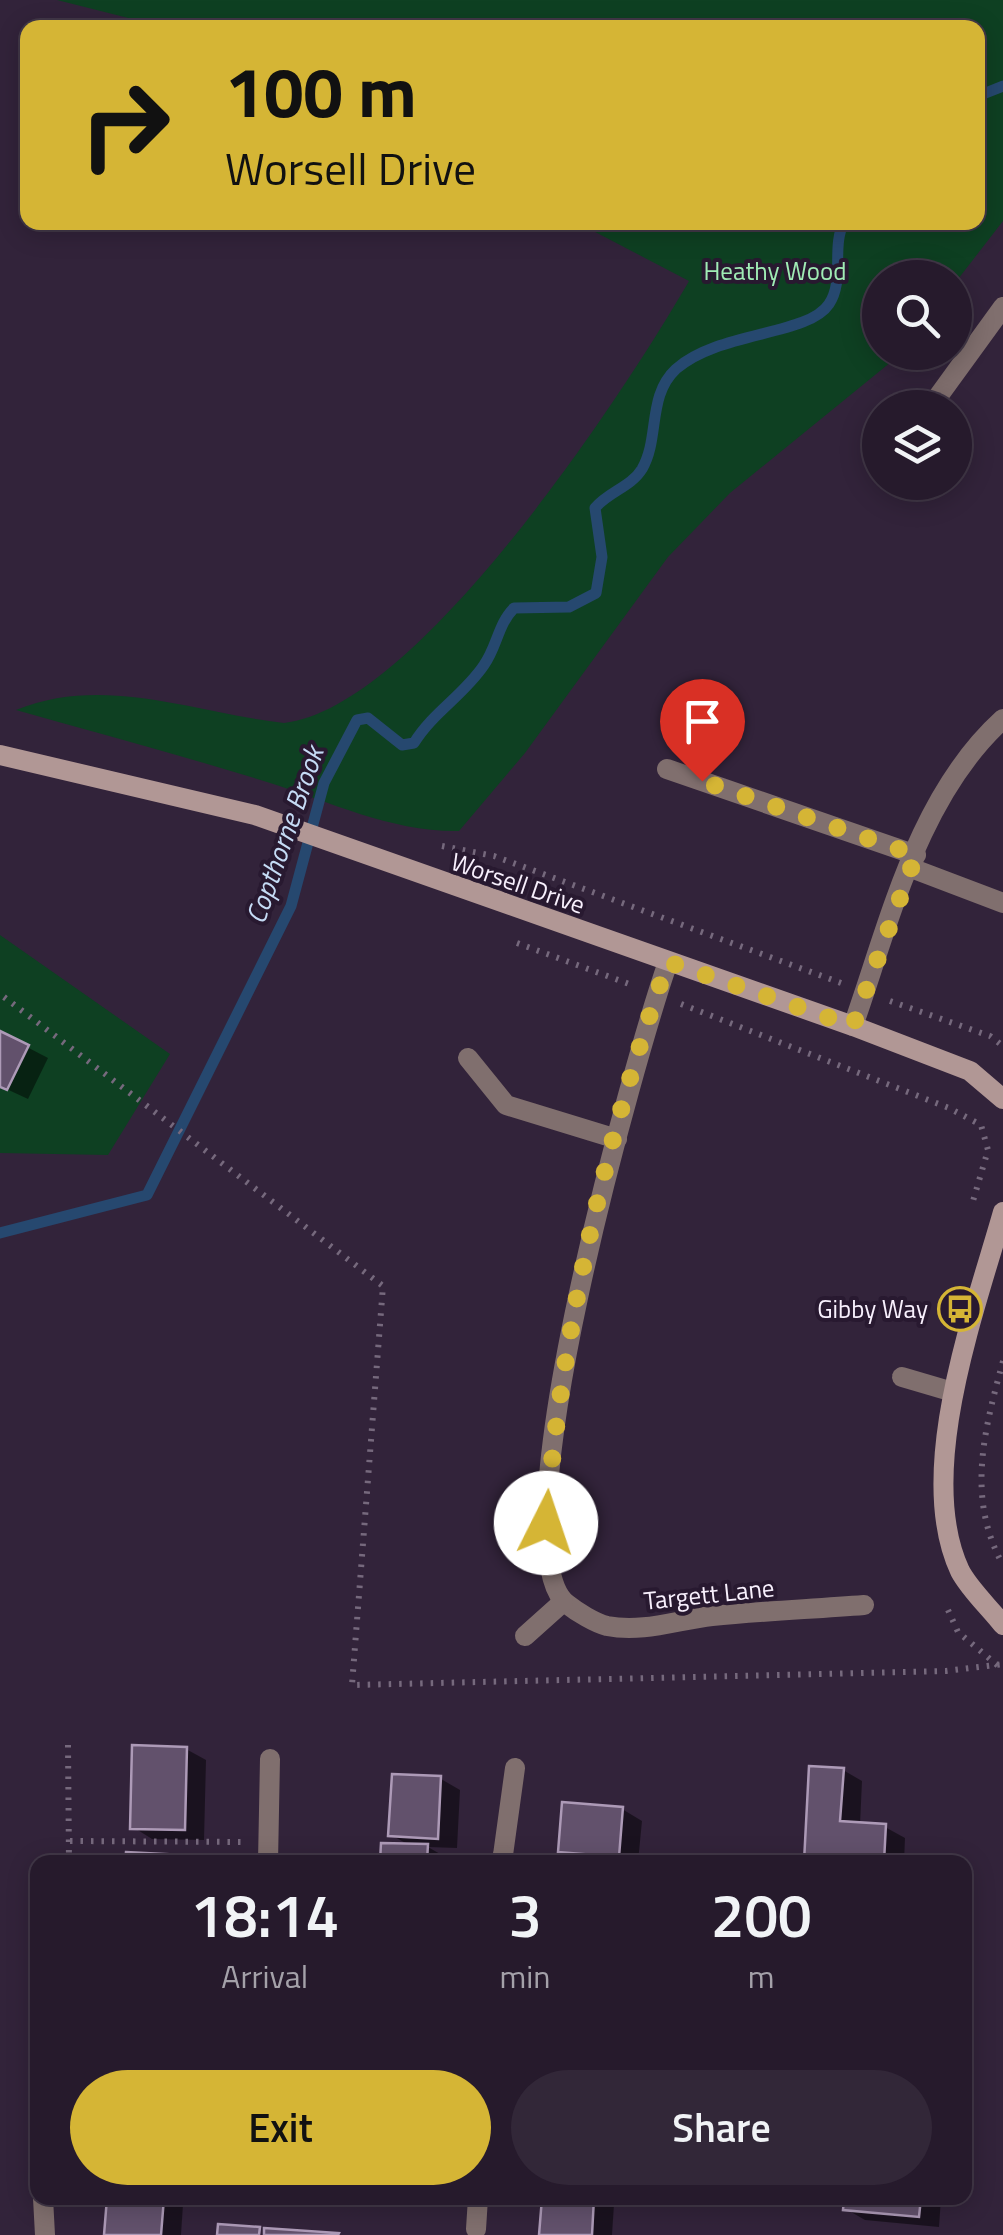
<!DOCTYPE html>
<html lang="en">
<head>
<meta charset="utf-8">
<style>
  :root { --surface:#261a2c; --page:#322738; --text:#f1f3f6; --muted:#a4a1a9; --line:#423848; --accent:#d5b535 }
  body { margin:0; font-family:"Titillium Web",sans-serif; background:var(--page); color:var(--text); height:100vh; display:flex; flex-direction:column; font-size:38px; white-space:nowrap }
  * { box-sizing:border-box; margin:0 }
  p { font-size:32px; color:var(--muted) }
  .icon { flex:none; width:55px; height:55px; fill:none; stroke:currentColor; stroke-width:2; stroke-linecap:round; stroke-linejoin:round }
  .map { position:relative; flex:1; overflow:hidden }
  .side { position:absolute; left:30px; top:1855px; width:942px; height:350px; display:flex; flex-direction:column; background:var(--surface); border-radius:20px; box-shadow:0 5px 25px #0003,0 0 0 2px var(--line) }
  .side>* { flex:none }
  .top-card { position:absolute; left:20px; top:20px; width:965px; height:210px; border-radius:20px; box-shadow:0 5px 25px #0003,0 0 0 2px var(--line); background:#d5b535; color:#111; overflow:hidden }
  .controls { position:absolute; left:862px; top:260px; display:grid; gap:20px }
  .controls a { display:grid; place-items:center; width:110px; height:110px; border-radius:50%; background:var(--surface); box-shadow:0 5px 25px #0003,0 0 0 2px var(--line); font-size:50px }
  .pin { position:absolute; display:grid; place-items:center; width:85px; height:85px; color:#fff; margin:-102px -42px; border-radius:50% 50% 50% 0; rotate:-45deg; box-shadow:0 0 10px #0007 }
  .pin .icon { rotate:45deg }
  .me { position:absolute; width:110px; margin:-55px; rotate:4deg; stroke-linejoin:round; filter:drop-shadow(0 0 8px #0008) }
  .turn { display:flex; align-items:center; gap:35px; height:210px; padding:0 40px; font-size:45px }
  .turn .icon { width:130px; height:130px; stroke-width:2.5 }
  .turn b { display:block; font-size:70px; line-height:85px }
  .eta { display:flex; justify-content:space-evenly; align-items:center; height:170px; text-align:center }
  .eta b { font-size:60px; font-weight:600; line-height:70px }
  .cta { display:flex; gap:20px; margin-top:auto; padding:20px 40px }
  .cta a { flex:1; height:115px; border-radius:60px; background:var(--accent); color:#111; font-size:40px; font-weight:600; line-height:115px; text-align:center }
  .cta a+a { background:var(--page); color:var(--text) }
  .map>svg:first-child { display:block }
  .green { fill:#0e4022 }
  .shadow { fill:#0007 }
  .lines { fill:none; stroke-linecap:round; stroke-linejoin:round }
  .stream { stroke:#26486f; stroke-width:11 }
  .building { fill:#62516c; stroke:#ad9ab7; stroke-width:2.5 }
  .path { stroke:#76697d; stroke-width:6; stroke-dasharray:2.5 8; stroke-linecap:butt }
  .lane { stroke:#806f6e; stroke-width:20 }
  .street { stroke:#806f6e; stroke-width:20 }
  .secondary { stroke:#b19795; stroke-width:20 }
  .route { stroke:#d5b535; stroke-width:18; stroke-dasharray:0 32.4 }
  .labels { text-anchor:middle; dominant-baseline:central; stroke-width:8; stroke-linejoin:round; paint-order:stroke }
  .park-label { font-size:25px; fill:#a0ecb5; stroke:#281930 }
  .street-label { font-size:25px; fill:#f8f0fd; stroke:#281930 }
  .poi-label { font-size:25px; fill:#f8f0fd; stroke:#281930; text-anchor:end }
  .water-label { font-size:28px; font-style:italic; fill:#c5dbf5; stroke:#281930 }
</style>
</head>
<body>
<div class="map">
<svg width="1003" height="2235" viewBox="0 0 1003 2235">
  <rect width="100%" height="100%" fill="#32233a"/>
  <g class="green">
    <path d="M57,0H1003V221L955,283V278H880V352L902,353L730,493L668,557L525,753L459,831C391,832 331,802 267,782C184,756 100,734 16,710C105,674 194,713 284,723C417,709 624,394 689,281L578,223L978,222V28H168Z"/>
    <path d="M0,935L170,1054L108,1155L0,1153V1087L8,1090L29,1045L0,1031Z"/>
  </g>
  <g class="shadow">
    <path d="M0,1033L48,1058L28,1099L0,1086Z"/>
    <path d="M186,1749L206,1760L204,1840L152,1839L133,1827Z"/>
    <path d="M812,1769L843,1770L862,1781L860,1825L885,1827L905,1838L904,1862H807Z"/>
    <path d="M441,1779L460,1790L457,1848L428,1847L447,1858V1862H383V1845L411,1846L391,1835Z"/>
    <path d="M622,1809L642,1821L638,1862H560L578,1860L560,1850Z"/>
    <path d="M109,2198H172L183,2204L181,2235H106Z"/>
    <path d="M544,2198H602L614,2204L612,2235H542Z"/>
    <path d="M847,2198H941L939,2227L865,2220L846,2209Z"/>
  </g>
  <g class="lines">
    <g class="stream">
      <path d="M978,96L1003,86"/>
      <path d="M0,1233L147,1195L291,906L324,783L357,720L368,718L402,745L414,743C433,712 464,695 484,665C497,647 498,624 514,608L569,607L596,593L602,557L595,508C608,492 631,487 642,469C660,438 647,396 676,369C719,331 808,336 829,304C845,280 831,247 844,222"/>
    </g>
  </g>
  <g class="building">
    <path d="M0,1031L29,1045L7,1090L0,1087Z"/>
    <path d="M132,1745L187,1747L185,1830L130,1829Z"/>
    <path d="M809,1766L844,1768L840,1821L886,1824L884,1862H804Z"/>
    <path d="M392,1774L441,1776L438,1839L388,1836Z"/>
    <path d="M562,1802L623,1807L619,1857L558,1852Z"/>
    <path d="M381,1843L428,1844L427,1862H380Z"/>
    <path d="M126,1852L183,1855V1862H125Z"/>
    <path d="M558,1856L616,1861V1862H557Z"/>
    <path d="M107,2198H164L161,2235H104Z"/>
    <path d="M542,2198H594L592,2235H539Z"/>
    <path d="M844,2198H921L919,2217L843,2210Z"/>
    <path d="M218,2224L260,2227L259,2235H217Z"/>
    <path d="M264,2228L339,2233L338,2235H264Z"/>
  </g>
  <g class="lines">
    <g class="path">
      <path d="M442,846L494,856L841,983"/>
      <path d="M517,943L632,985"/>
      <path d="M4,997L383,1286L352,1685L946,1671L1003,1664"/>
      <path d="M890,1001L990,1036L1003,1046"/>
      <path d="M681,1004L949,1108L981,1125L988,1150L973,1201"/>
      <path d="M1003,1361C984,1431 966,1498 1003,1565"/>
      <path d="M948,1610L958,1632L1003,1670"/>
      <path d="M68,1745L69,1862"/>
      <path d="M70,1841L244,1842"/>
    </g>
    <g class="lane">
      <path d="M911,868L1003,903"/>
      <path d="M468,1058L506,1105L617,1139"/>
      <path d="M503,1855L515,1768"/>
      <path d="M268,1862L270,1759"/>
    </g>
    <g class="street">
      <path d="M937,398L1003,307"/>
      <path d="M667,769L916,855"/>
      <path d="M668,962C637,1051 494,1548 567,1604C577,1612 595,1623 607,1626C643,1633 677,1620 712,1616C763,1611 813,1609 864,1605"/>
      <path d="M853,1026C890,921 918,796 1003,719"/>
      <path d="M902,1377L953,1392"/>
      <path d="M525,1636L563,1602"/>
      <path d="M502,1862L503,1855"/>
      <path d="M43,2198L45,2235"/>
      <path d="M476,2229L478,2198"/>
    </g>
    <g class="secondary">
      <path d="M0,755L255,815L853,1026L970,1071L1003,1099"/>
      <path d="M1003,1212C975,1311 914,1473 960,1571C970,1590 990,1608 1003,1625"/>
    </g>
  </g>
  <g class="lines">
    <path class="route" d="M546,1523C561,1337 605,1138 668,962L853,1026L916,855L702,781"/>
  </g>
  <defs>
    <g id="bus-ring" transform="scale(2.25)"><circle r="9.5" fill="#281930" stroke="#d5b535" stroke-width="1.5"/><path d="M-5-6H5V4H4V6H2V4H-2V6H-4V4H-5ZM-3.5-4V0h7V-4ZM-3.5 1.2v1.5H-2V1.2ZM2 1.2v1.5H3.5V1.2Z" fill="#d5b535"/></g>
  </defs>
  <g fill-rule="evenodd">
    <use href="#bus-ring" x="960" y="1309"/>
  </g>
  <g class="labels">
    <g class="park-label">
      <text x="775" y="271">Heathy Wood</text>
    </g>
    <g class="street-label">
      <text transform="translate(518 883) rotate(19)">Worsell Drive</text>
      <text transform="translate(709 1594) rotate(-6)">Targett Lane</text>
    </g>
    <g class="poi-label">
      <text x="928" y="1309">Gibby Way</text>
    </g>
    <g class="water-label">
      <text transform="translate(284 835) rotate(-71)">Copthorne Brook</text>
    </g>
  </g>
</svg>
<div class="controls">
<a><svg class="icon" aria-label="search" viewBox="0 0 24 24"><circle cx="10" cy="10" r="6"/><path d="M15 15l6 6"/></svg></a>
<a><svg class="icon" aria-label="layers" viewBox="0 0 24 24"><path d="M12 4l9 5-9 5-9-5zM3 14l9 5 9-5"/></svg></a>
</div>
<div class="pin" style="left:702px;top:781px;background:#d93025"><svg class="icon" aria-label="arrive" viewBox="0 0 24 24"><path d="M6 21V4h12l-3 4 3 4H6"/></svg></div>
<svg class="me" style="left:546px;top:1523px" viewBox="-20 -20 40 40"><circle r="19" fill="#fff"/><path d="M0-13L10 11 0 6-10 11z" fill="#d5b535"/></svg>
<div class="top-card">
<div class="turn"><svg class="icon" aria-label="right" viewBox="0 0 24 24"><path d="M7 20v-9h11M14 6l5 5-5 5"/></svg><div><b>100 m</b>Worsell Drive</div></div>
</div>
<section class="side">
<div class="eta">
<div><b>18:14</b><p>Arrival</p></div>
<div><b>3</b><p>min</p></div>
<div><b>200</b><p>m</p></div>
</div>
<div class="cta"><a>Exit</a><a>Share</a></div>
</section>
</div>
</body>
</html>
